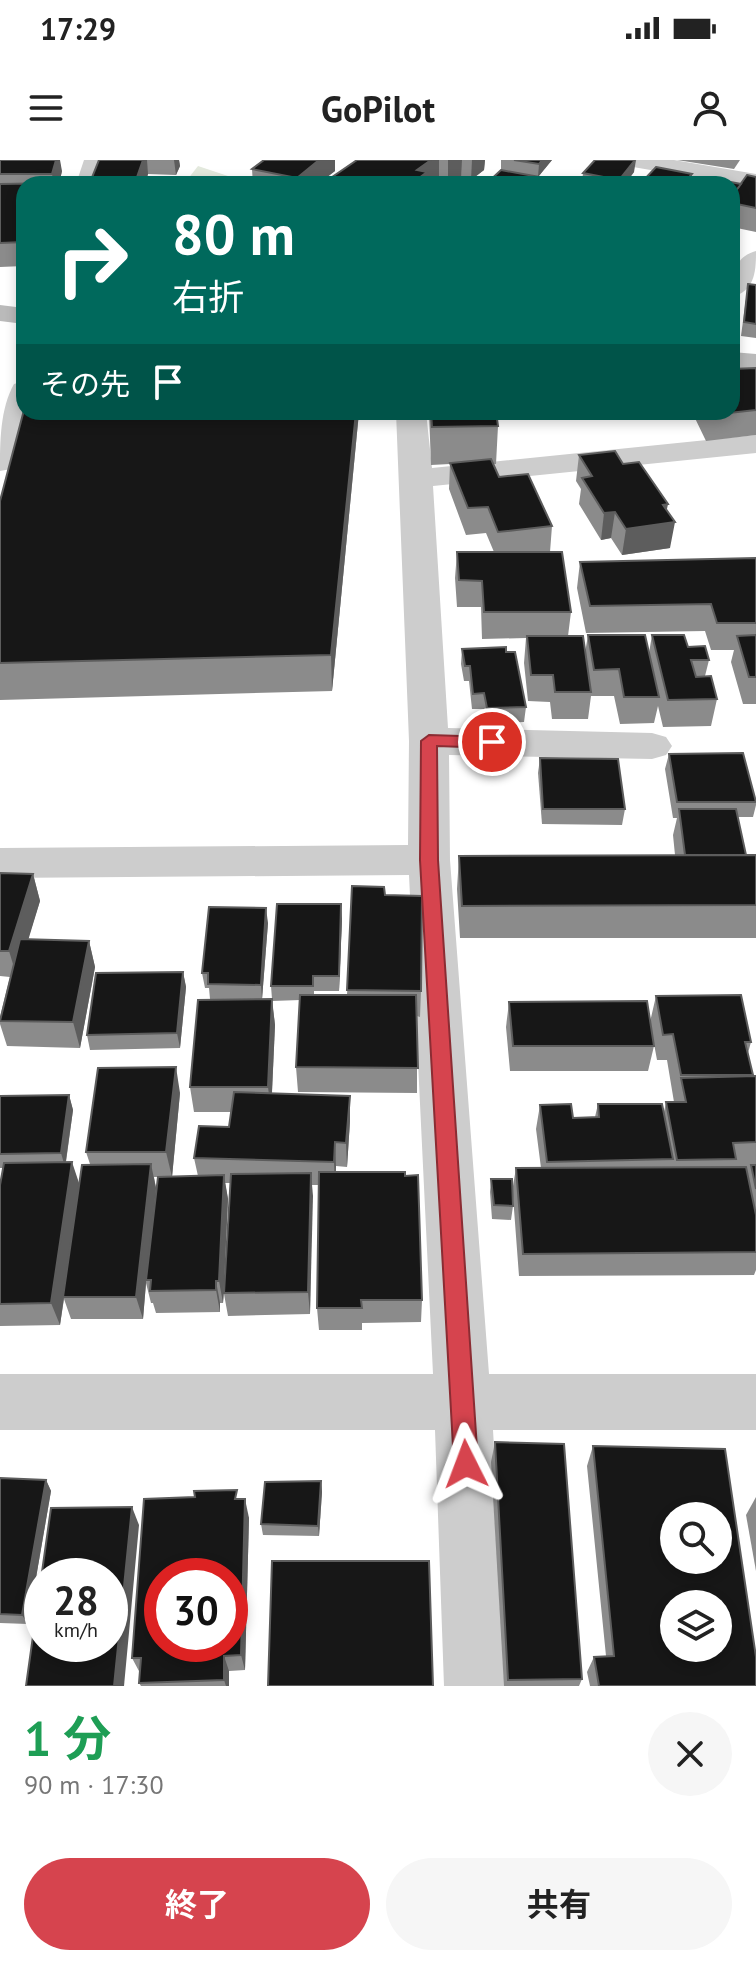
<!DOCTYPE html>
<html lang="ja">
<head>
<meta charset="utf-8">
<style>
  :root { --surface:#fff; --page:#f6f6f6; --text:#222; --muted:#767676; --accent:#d6444e }
  body { margin:0; font-family:"PT Sans","Noto Sans JP",sans-serif; background:var(--page); color:var(--text); height:100vh; display:flex; flex-direction:column; font-size:30px; white-space:nowrap }
  * { box-sizing:border-box; margin:0 }
  p { font-size:26px; color:var(--muted) }
  .icon { flex:none; width:44px; height:44px; fill:none; stroke:currentColor; stroke-width:2; stroke-linecap:round; stroke-linejoin:round }
  .map { position:relative; height:1526px; overflow:hidden }
  .drawer { display:flex; flex-direction:column; background:var(--surface); flex:1 }
  .drawer>* { flex:none }
  .hud { position:absolute; left:16px; top:16px; width:724px; height:244px; border-radius:24px; box-shadow:0 4px 12px #0003; background:#00695c; color:#fff; overflow:hidden }
  .tools { position:absolute; left:660px; top:1342px; display:grid; gap:16px }
  .tools a { display:grid; place-items:center; width:72px; height:72px; border-radius:50%; background:var(--surface); box-shadow:0 4px 12px #0003; font-size:40px }
  .speed { position:absolute; left:24px; top:1398px; display:flex; gap:16px; font-size:40px; font-weight:700; text-align:center }
  .speed>* { display:grid; place-content:center; width:104px; height:104px; border-radius:50%; background:var(--surface); box-shadow:0 4px 12px #0003; line-height:1 }
  .speed small { font-size:20px; font-weight:400 }
  .speed .limit { border:12px solid #d22; background:#fff; color:#111 }
  .pin { position:absolute; display:grid; place-items:center; width:68px; height:68px; color:#fff; margin:-34px; border:4px solid #fff; border-radius:50%; box-shadow:0 2px 8px #0007 }
  .me { position:absolute; width:88px; margin:-44px; rotate:357deg; stroke-linejoin:round; filter:drop-shadow(0 0 6px #0008) }
  .turn { display:flex; align-items:center; gap:28px; height:168px; padding:0 24px; font-size:36px }
  .turn .icon { width:104px; height:104px; stroke-width:2.5 }
  .turn b { display:block; font-size:56px; line-height:68px }
  .then { display:flex; align-items:center; height:76px; padding:0 24px; background:#0003; gap:16px; font-size:30px }
  .round { display:grid; place-items:center; flex:none; width:84px; height:84px; border-radius:42px; background:var(--page) }
  .headline { display:flex; align-items:center; justify-content:space-between; height:136px; padding:0 24px }
  h1 { font-size:48px; font-weight:700; line-height:60px; color:#1e9e55 }
  .cta { display:flex; gap:16px; margin-top:auto; padding:16px 24px }
  .cta a { flex:1; height:92px; border-radius:48px; background:var(--accent); color:#fff; font-size:32px; font-weight:700; line-height:92px; text-align:center }
  .cta a+a { background:var(--page); color:var(--text) }
  .status { display:flex; justify-content:space-between; align-items:center; height:56px; padding:0 40px; background:var(--surface); direction:ltr }
  .status svg { height:22px; fill:currentColor }
  header { display:flex; justify-content:space-between; align-items:center; height:104px; padding:0 24px; background:var(--surface); font-size:36px; font-weight:700 }
  .map>svg:first-child { display:block }
  .green { fill:#e3e9dd }
  .lines { fill:none; stroke-linecap:round; stroke-linejoin:round }
  .minor { fill:#cdcdcd; fill-rule:evenodd }
  .tertiary { fill:#cdcdcd; fill-rule:evenodd }
  .secondary { fill:#bababa; fill-rule:evenodd }
  .wall { fill:#8b8b8b; fill-rule:evenodd }
  .shaded-wall { fill:#5d5d5d }
  .building { fill:#171717; stroke:#5d5d5d; stroke-width:2; fill-rule:evenodd }
  .route { fill:#d6444e; stroke:#8b2c33; stroke-width:2 }
</style>
</head>
<body>
<div class="status"><b>17:29</b><svg viewBox="0 0 49 12"><path d="M0 12V9h3v3zM5 12V6h3v6zM10 12V3h3v9zM15 12V0h3v12zM26 1h20v11H26zM47 4h2v5h-2z"/></svg></div>
<header><svg class="icon" aria-label="menu" viewBox="0 0 24 24"><path d="M4 6h16M4 12h16M4 18h16"/></svg>GoPilot<svg class="icon" aria-label="person" viewBox="0 0 24 24"><circle cx="12" cy="8" r="4"/><path d="M4 21q1-7 8-7t8 7"/></svg></header>
<div class="map">
<svg width="756" height="1526" viewBox="0 0 756 1526">
  <rect width="100%" height="100%" fill="#fff"/>
  <path class="green" d="M198,6L249,23V24H184Z"/>
  <g class="lines">
    <g class="minor">
      <path d="M84,0H108L100,24H76Z"/>
      <path d="M621,0H674L756,14V28L633,7L625,5Z"/>
      <path d="M756,91C756,111 755,131 732,137C732,117 733,97 756,91Z"/>
      <path d="M396,252H426L432,308L756,275V293L433,326L448,568L652,573L666,577L672,586L666,595L652,599L449,595L450,700L489,1214H756V1270H493L508,1526H444L435,1270H0V1214H433L409,715L0,718V688L408,685L409,581Z"/>
    </g>
    <path class="tertiary" d="M24,221V252H32L16,302L11,309L0,311C0,282 0,249 14,224Z"/>
    <g class="secondary">
      <path d="M0,145L24,148V164L0,161Z"/>
      <path d="M732,192L756,194V212L732,210Z"/>
    </g>
  </g>
  <g class="wall">
    <path d="M0,0L62,11L59,23L24,24V106L0,107Z"/>
    <path d="M99,0H179L180,6L176,15L148,14L145,24H92L91,20Z"/>
    <path d="M357,0H485L484,10L471,20L461,18L453,24H322Z"/>
    <path d="M501,0H552L538,17L501,10Z"/>
    <path d="M677,0H740L734,9Z"/>
    <path d="M252,9L335,11L318,24H253Z"/>
    <path d="M634,12L625,24H574L582,23L583,13Z"/>
    <path d="M756,17V72L732,67V24H741Z"/>
    <path d="M748,124L756,125V178L741,176Z"/>
    <path d="M756,208V275L706,281L692,252H732Z"/>
    <path d="M24,252H359L332,531L0,540V341Z"/>
    <path d="M429,252H498L497,253L498,266L496,304H493L499,317L552,366L550,392L571,452L568,476L585,493L588,475L649,493L652,475L688,487L709,500L705,516L717,539L711,566L663,567L658,546L654,563L620,564L614,536H591L588,559H552L550,542L528,541L524,503L526,478L482,479L481,447H457L455,418L457,392H494L486,373L466,375L449,329L450,304L431,305Z"/>
    <path d="M511,252H559L555,255L511,253Z"/>
    <path d="M624,252H668L667,257L623,253Z"/>
    <path d="M579,295L623,304L667,350L670,388L622,395L611,378L601,380L579,344L581,329L576,321Z"/>
    <path d="M756,398V544H743L731,502L734,490H711L705,471L586,473L577,428L580,402Z"/>
    <path d="M462,489L506,492L526,547L524,562L486,564L483,549H472L469,521H464L461,504Z"/>
    <path d="M669,594L756,639V645L753,657H738L746,695H756V778H460L457,729L459,696L675,695L673,675L677,658H673L665,609Z"/>
    <path d="M540,598L625,649L622,665L542,664L538,613Z"/>
    <path d="M0,713L33,714L40,741L28,779L89,781L95,807L80,888L7,886L0,864V857L10,817L0,816Z"/>
    <path d="M352,726L385,735L421,831L420,857L417,856V933L298,932L296,907L300,840L272,841L275,865L272,933L350,961L347,1007L336,1006V1012L422,1140L421,1162L362,1163V1170H319L317,1148L319,1025H312L310,1154L228,1156L224,1134L223,1143H220V1152L156,1153L153,1143H151L146,1123L143,1159H71L64,1139L60,1165L0,1166V1025L3,1008H0V936L69,935L73,950L66,1002L79,1025L90,1004L86,992L180,933L172,1017L198,1016L194,998L229,967L231,952H194L190,927L249,839H210L209,828H205L202,813L268,763L262,839H272L271,826L342,759L339,831H314V835H347ZM154,1017H172L156,1028ZM225,1023H231L224,1130L228,1039Z"/>
    <path d="M183,812L186,827L180,888L90,890L87,875Z"/>
    <path d="M656,836L751,882L748,893L752,916H756V1110L754,1115L519,1116L513,1036V1046L511,1060L492,1059L490,1032L491,1019L512,1032L516,1008H541L536,969L540,945L573,958L595,957L598,944L664,952L666,942H674L667,900H657L650,862Z"/>
    <path d="M509,842L654,886L648,911H510L506,867Z"/>
    <path d="M495,1282L582,1519L579,1526H504L491,1302Z"/>
    <path d="M593,1286L756,1526H590L587,1512L594,1497L606,1496L587,1306Z"/>
    <path d="M0,1318L46,1320L51,1331L28,1464L0,1463Z"/>
    <path d="M321,1321L322,1332L319,1376L263,1375L261,1364Z"/>
    <path d="M756,1337V1411L746,1355Z"/>
    <path d="M238,1339L249,1358L245,1510L229,1511V1526H141L139,1523L140,1513L132,1498Z"/>
  </g>
  <g class="shaded-wall">
    <path d="M56,0H60L62,11L59,24H54L52,14Z"/>
    <path d="M143,0H147L148,14L145,24H136V20Z"/>
    <path d="M174,0H179L180,6L176,15Z"/>
    <path d="M319,0H335V11L318,24H298L297,18Z"/>
    <path d="M431,0H439V24H415L417,10Z"/>
    <path d="M448,0H462L461,18L453,24H448Z"/>
    <path d="M472,0H485L484,10L471,20Z"/>
    <path d="M542,0H552L538,17L539,4Z"/>
    <path d="M636,0L634,12L625,24H618L619,20Z"/>
    <path d="M692,14L690,24H683Z"/>
    <path d="M356,252H359L332,531L331,495Z"/>
    <path d="M668,344L664,363L675,362L670,388L622,395L626,369L663,345Z"/>
    <path d="M615,352L611,378L601,380L604,353Z"/>
    <path d="M33,714L40,741L17,817L9,791Z"/>
    <path d="M341,744L342,759L339,831V816Z"/>
    <path d="M266,748L268,763L262,839L261,825Z"/>
    <path d="M89,781L95,807L80,888L73,862Z"/>
    <path d="M183,812L186,827L180,888L177,873Z"/>
    <path d="M272,839L275,865L271,952L268,927Z"/>
    <path d="M176,907L180,933L172,1017L166,992Z"/>
    <path d="M69,935L73,950L65,1007L61,993Z"/>
    <path d="M350,936V961L347,1007L346,983Z"/>
    <path d="M335,982L336,1006L335,1026L334,1002Z"/>
    <path d="M72,1002L80,1026L60,1165L51,1143Z"/>
    <path d="M151,1004L156,1028L146,1120V1123L143,1159L136,1137Z"/>
    <path d="M311,1013L313,1036L310,1154L308,1132Z"/>
    <path d="M224,1015L228,1039L223,1143L219,1121Z"/>
    <path d="M216,1121L220,1143V1152L216,1130Z"/>
    <path d="M46,1320L51,1331L28,1464L22,1455Z"/>
    <path d="M321,1321L322,1332L319,1376L318,1366Z"/>
    <path d="M245,1339L249,1358L245,1510L241,1495Z"/>
    <path d="M132,1347L139,1365L124,1526H114Z"/>
    <path d="M224,1496L229,1511V1526H226L224,1520Z"/>
  </g>
  <g class="building">
    <path d="M0,0H56L52,14H0Z"/>
    <path d="M99,0H143L136,20H91Z"/>
    <path d="M264,0H319L297,18L252,9Z"/>
    <path d="M357,0H431L417,10L427,12L415,21L406,19L399,24H322Z"/>
    <path d="M514,0H542L539,4Z"/>
    <path d="M595,0H635L619,20L583,13Z"/>
    <path d="M656,7L692,14L683,24H640Z"/>
    <path d="M501,10L561,21L558,24H486Z"/>
    <path d="M747,15L756,17V48L732,43V36Z"/>
    <path d="M704,17L741,24L732,36V24H699Z"/>
    <path d="M60,23L24,24V82L0,83V24Z"/>
    <path d="M748,124L756,125V164L744,162Z"/>
    <path d="M756,208V250L711,255L710,252H732V209Z"/>
    <path d="M24,250V252H356L331,495L0,503V341Z"/>
    <path d="M431,252H496L498,266L432,267Z"/>
    <path d="M615,291L623,304L639,302L668,344L663,345L675,362L626,369L615,352L604,353L582,318L592,316L579,295Z"/>
    <path d="M491,299L499,317L528,314L552,366L498,372L488,347L468,348L450,303Z"/>
    <path d="M457,392H562L571,452H484L482,421L459,420Z"/>
    <path d="M756,398V463H717L711,444L590,446L580,402Z"/>
    <path d="M588,475H645L659,537H624L619,509L594,510Z"/>
    <path d="M652,475H684L688,487L705,486L709,500H691L696,517L711,516L717,539L668,540Z"/>
    <path d="M756,475V517H749L737,476Z"/>
    <path d="M527,476H583L591,532H555L553,515H531Z"/>
    <path d="M506,487V492H515L526,547L487,548L484,533L473,534L470,506H465L462,489Z"/>
    <path d="M743,593L756,642H677L669,594Z"/>
    <path d="M540,598L618,599L625,649H543Z"/>
    <path d="M679,649H736L746,695H685Z"/>
    <path d="M756,695V745L462,746L459,696Z"/>
    <path d="M0,713L33,714L9,791H0Z"/>
    <path d="M352,726L384,727L385,735L422,736L421,831L347,830Z"/>
    <path d="M277,744H341L339,816H313V826H271Z"/>
    <path d="M209,747L266,748L261,825L208,824V813H202Z"/>
    <path d="M20,779L89,781L73,862L0,861Z"/>
    <path d="M183,812L177,873L87,875L96,813Z"/>
    <path d="M300,835H416L418,908L296,907Z"/>
    <path d="M741,835L751,882H745L753,915H681L673,874L663,875L656,836Z"/>
    <path d="M272,839L268,927H190L198,840Z"/>
    <path d="M647,841L654,886H513L509,842Z"/>
    <path d="M176,907L166,992H86L98,908Z"/>
    <path d="M756,916V982L733,983L736,999L677,1000L666,942H686L681,918Z"/>
    <path d="M234,932L350,936L346,983L335,982L334,1002L194,998L199,966L229,967Z"/>
    <path d="M69,935L61,993L0,994V936Z"/>
    <path d="M571,944L573,958L599,957L598,944H662L673,999L547,1002L540,945Z"/>
    <path d="M72,1002L51,1143L0,1144V1025L4,1003Z"/>
    <path d="M151,1004L136,1137H63L82,1005Z"/>
    <path d="M751,1005H756V1029Z"/>
    <path d="M746,1007L756,1055V1092L523,1094L516,1008Z"/>
    <path d="M319,1012H405V1016L418,1015L422,1140H361L362,1148H317Z"/>
    <path d="M311,1013L308,1132L224,1133L231,1014Z"/>
    <path d="M224,1015L219,1121H216V1130L150,1131L151,1120H146L158,1017Z"/>
    <path d="M491,1019H512L513,1046L494,1045Z"/>
    <path d="M495,1282L564,1284L582,1519L508,1520Z"/>
    <path d="M593,1286L725,1289L756,1497V1526H599L594,1497L614,1496ZM674,1356H718V1400H674ZM674,1444H718V1488H674Z"/>
    <path d="M0,1318L46,1320L22,1455L0,1454Z"/>
    <path d="M321,1321L318,1366L261,1364L265,1322Z"/>
    <path d="M237,1330L235,1339H245L241,1495L224,1496V1520L139,1523L141,1498H132L144,1339L195,1337L194,1331ZM162,1416H230V1484H162Z"/>
    <path d="M132,1347L114,1526H26L51,1348ZM42,1416H110V1484H42Z"/>
    <path d="M272,1401H429L433,1526H268Z"/>
  </g>
  <path class="route" d="M429,575L492,577L500,582L492,588L437,586L438,700L478,1304L474,1313L466,1317L457,1313L454,1304L420,700L421,581Z"/>
</svg>
<div class="tools">
<a><svg class="icon" aria-label="search" viewBox="0 0 24 24"><circle cx="10" cy="10" r="6"/><path d="M15 15l6 6"/></svg></a>
<a><svg class="icon" aria-label="layers" viewBox="0 0 24 24"><path d="M12 4l9 5-9 5-9-5zM3 14l9 5 9-5"/></svg></a>
</div>
<div class="speed"><div>28<small>km/h</small></div><div class="limit">30</div></div>
<div class="pin" style="left:492px;top:582px;background:#d93025"><svg class="icon" aria-label="arrive" viewBox="0 0 24 24"><path d="M6 21V4h12l-3 4 3 4H6"/></svg></div>
<svg class="me" style="left:466px;top:1304px" viewBox="-20 -20 40 40"><path d="M0-17L14 15 0 8-14 15z" fill="#d6444e" stroke="#fff" stroke-width="4"/></svg>
<div class="hud">
<div class="turn"><svg class="icon" aria-label="right" viewBox="0 0 24 24"><path d="M7 20v-9h11M14 6l5 5-5 5"/></svg><div><b>80 m</b>右折</div></div>
<div class="then">その先<svg class="icon" aria-label="arrive" viewBox="0 0 24 24"><path d="M6 21V4h12l-3 4 3 4H6"/></svg></div>
</div>
</div>
<section class="drawer">
<div class="headline"><div><h1>1 分</h1><p>90 m · 17:30</p></div><a class="round"><svg class="icon" aria-label="close" viewBox="0 0 24 24"><path d="M6 6l12 12M18 6L6 18"/></svg></a></div>
<div class="cta"><a>終了</a><a>共有</a></div>
</section>
</body>
</html>
